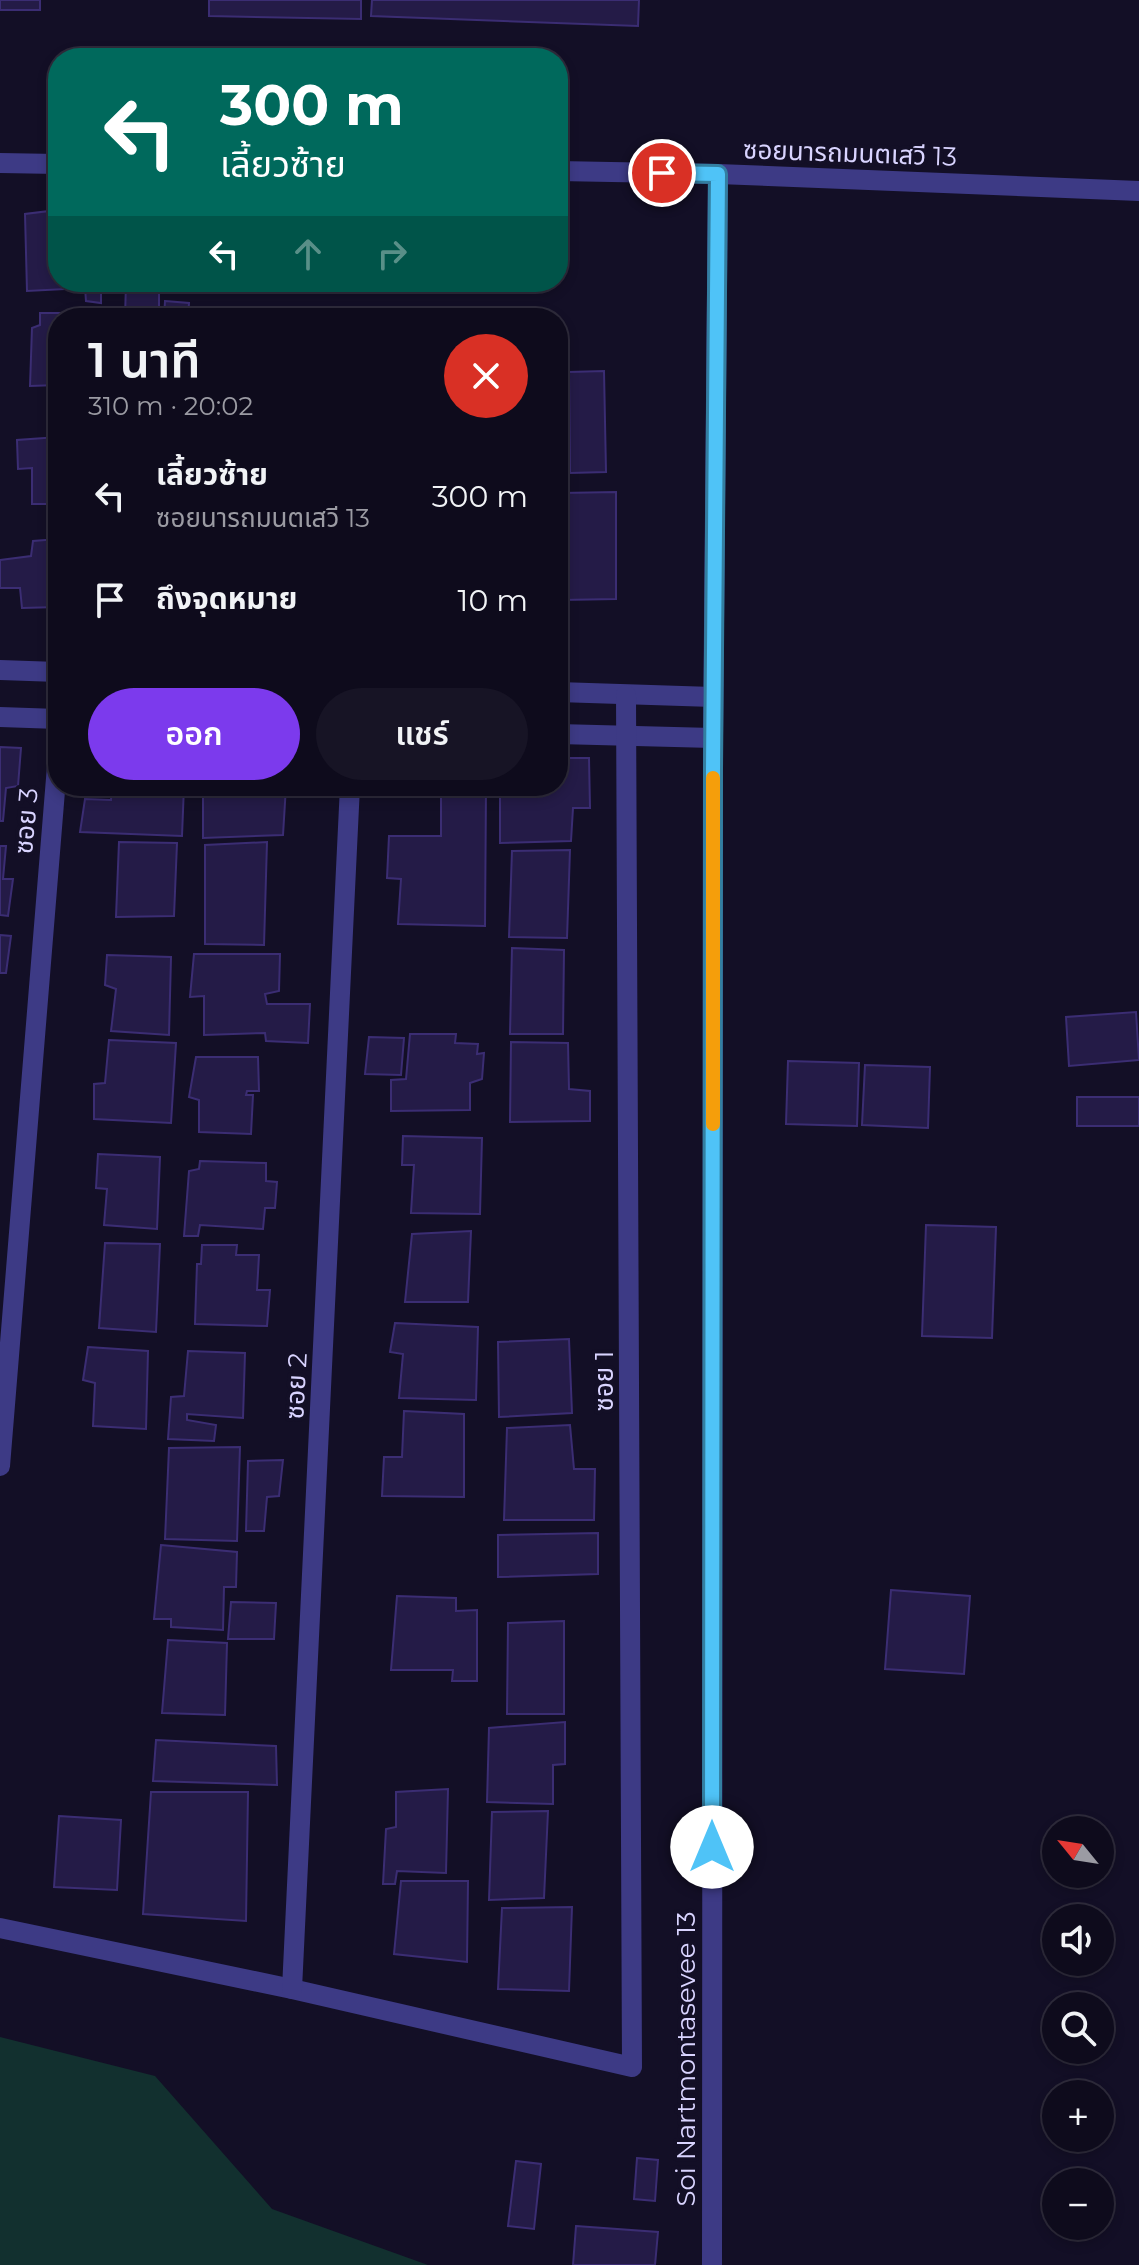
<!DOCTYPE html>
<html lang="th">
<head>
<meta charset="utf-8">
<style>
  :root { --surface:#0e0b1c; --page:#171425; --text:#f1f3f6; --muted:#9b9ba3; --line:#2e2b3b; --accent:#7c3aed }
  body { margin:0; font-family:Montserrat,"Noto Sans Thai",sans-serif; background:var(--page); color:var(--text); height:100vh; display:flex; flex-direction:column; font-size:30px; white-space:nowrap }
  * { box-sizing:border-box; margin:0 }
  p { font-size:26px; color:var(--muted) }
  .icon { flex:none; width:44px; height:44px; fill:none; stroke:currentColor; stroke-width:2; stroke-linecap:round; stroke-linejoin:round }
  .map { position:relative; flex:1; overflow:hidden }
  .drawer { position:absolute; left:48px; top:308px; width:520px; height:488px; display:flex; flex-direction:column; background:var(--surface); border-radius:32px; box-shadow:0 4px 12px #0003,0 0 0 2px var(--line) }
  .drawer>* { flex:none }
  .banner { position:absolute; left:48px; top:48px; width:520px; height:244px; border-radius:32px; box-shadow:0 4px 12px #0003,0 0 0 2px var(--line); background:#00695c; color:#fff; overflow:hidden }
  .needle { width:52px; rotate:300deg }
  .controls { position:absolute; left:1042px; top:1816px; display:grid; gap:16px }
  .controls a { display:grid; place-items:center; width:72px; height:72px; border-radius:50%; background:var(--surface); box-shadow:0 4px 12px #0003,0 0 0 2px var(--line); font-size:40px }
  .pin { position:absolute; display:grid; place-items:center; width:68px; height:68px; color:#fff; margin:-34px; border:4px solid #fff; border-radius:50%; box-shadow:0 2px 8px #0007 }
  .me { position:absolute; width:88px; margin:-44px; rotate:0deg; stroke-linejoin:round; filter:drop-shadow(0 0 6px #0008) }
  .turn { display:flex; align-items:center; gap:28px; height:168px; padding:0 40px; font-size:36px }
  .turn .icon { width:104px; height:104px; stroke-width:2.5 }
  .turn b { display:block; font-size:56px; line-height:68px }
  .lanes { display:flex; align-items:center; height:76px; padding:0 40px; background:#0003; justify-content:center; gap:40px; direction:ltr }
  .lanes .off { opacity:.35 }
  .round { display:grid; place-items:center; flex:none; width:84px; height:84px; border-radius:42px; background:var(--page) }
  .overview { display:flex; align-items:center; justify-content:space-between; height:136px; padding:0 40px }
  h1 { font-size:48px; font-weight:600; line-height:60px }
  .cta { display:flex; gap:16px; margin-top:auto; padding:16px 40px }
  .cta a { flex:1; height:92px; border-radius:48px; background:var(--accent); color:#fff; font-size:32px; font-weight:600; line-height:92px; text-align:center }
  .cta a+a { background:var(--page); color:var(--text) }
  ul { padding:0; list-style:none }
  li { display:flex; align-items:center; gap:24px; height:104px; padding:0 40px }
  li div { flex:1 }
  li b { display:block; font-size:30px }
  li em { font-style:normal }
  .map>svg:first-child { display:block }
  .green { fill:#12302f }
  .building { fill:#241b47; stroke:#3b2d73; stroke-width:2 }
  .lines { fill:none; stroke-linecap:round; stroke-linejoin:round }
  .minor { stroke:#3d3a85; stroke-width:20 }
  .route-casing { stroke:#337fa1; stroke-width:20 }
  .route { stroke:#4fc3f7; stroke-width:14 }
  .slow { stroke:#f59e0b; stroke-width:14 }
  .labels { text-anchor:middle; dominant-baseline:central; stroke-width:8; stroke-linejoin:round; paint-order:stroke }
  .street-label { font-size:26px; fill:#d9d4ff; stroke:#130f26 }
</style>
</head>
<body>
<div class="map">
<svg width="1139" height="2265" viewBox="0 0 1139 2265">
  <rect width="100%" height="100%" fill="#130f26"/>
  <path class="green" d="M0,2037L155,2076L272,2209L428,2265H0Z"/>
  <g class="building">
    <rect x="0" y="0" width="40" height="10"/>
    <path d="M209,0H361V19L209,16Z"/>
    <path d="M372,0H639L638,26L371,16Z"/>
    <path d="M58,210V282H101V303L86,301L85,288L27,291L25,214Z"/>
    <path d="M126,282H159V318H125Z"/>
    <path d="M165,301L189,303L188,318H164Z"/>
    <path d="M40,313H96V318H58V385L30,386L32,328L40,325Z"/>
    <path d="M604,371L606,472L570,473L569,372Z"/>
    <path d="M58,437V513H56V504H32V468L18,469L17,440Z"/>
    <path d="M616,492V599L561,600V493Z"/>
    <path d="M58,539V607L22,608L20,588H0V560L31,556L33,541Z"/>
    <path d="M0,747L21,748L18,786L6,788L3,821H0Z"/>
    <path d="M558,758H589L590,808H573L571,841L500,843V786H558Z"/>
    <path d="M112,786H184L182,836L80,832L85,799L111,800Z"/>
    <path d="M203,786H286L283,835L203,838Z"/>
    <path d="M397,786H486L485,926L398,924L401,879L387,878L389,836H441V797L396,796Z"/>
    <path d="M119,842L177,843L174,916L116,917Z"/>
    <path d="M267,842L264,945L205,944V845Z"/>
    <path d="M0,846H6L3,879H13L8,916L0,915Z"/>
    <path d="M570,850L567,938L509,937L512,851Z"/>
    <path d="M0,935L11,936L6,973H0Z"/>
    <path d="M512,948L564,950L563,1034H510Z"/>
    <path d="M194,954H280L279,991L265,994L267,1004H310L308,1043L266,1041L265,1033L204,1035V996L190,997Z"/>
    <path d="M107,955L171,957L169,1035L111,1031L116,989L105,985Z"/>
    <path d="M1136,1012L1139,1060L1069,1066L1066,1017Z"/>
    <path d="M410,1034H456L455,1043L478,1044L477,1054L484,1053L482,1079L470,1083V1110L391,1111V1080L406,1079Z"/>
    <path d="M369,1037L404,1038L401,1075L365,1074Z"/>
    <path d="M109,1040L176,1043L171,1123L94,1119V1084L105,1083Z"/>
    <path d="M511,1042L568,1043L569,1089L590,1091V1121L510,1122Z"/>
    <path d="M196,1057H258L259,1091H247L246,1095H253L251,1134L199,1132V1100L189,1097Z"/>
    <path d="M788,1061L859,1063L857,1126L786,1124Z"/>
    <path d="M865,1065L930,1067L928,1128L862,1125Z"/>
    <rect x="1077" y="1097" width="62" height="29"/>
    <path d="M403,1136L482,1138L480,1214L411,1213L414,1165H402Z"/>
    <path d="M98,1154L160,1157L157,1229L104,1225L107,1189L96,1188Z"/>
    <path d="M200,1161L266,1163V1181L277,1182L275,1208H265L263,1229L200,1225L198,1236H184L189,1171L199,1169Z"/>
    <path d="M926,1225L996,1227L992,1338L922,1336Z"/>
    <path d="M471,1231L468,1302H405L412,1234Z"/>
    <path d="M105,1243L160,1244L156,1332L99,1328Z"/>
    <path d="M202,1245H237L236,1255H259L257,1290H270L267,1326L195,1324L197,1264H201Z"/>
    <path d="M395,1323L478,1327L476,1400L399,1398L403,1354L390,1352Z"/>
    <path d="M569,1339L572,1413L499,1417L498,1342Z"/>
    <path d="M88,1347L148,1351L146,1429L93,1426L95,1383L83,1380Z"/>
    <path d="M188,1351L245,1353L243,1418L187,1414V1420L216,1425L214,1441L168,1439L171,1397L184,1396Z"/>
    <path d="M404,1411L464,1414V1497L382,1496L384,1457H402Z"/>
    <path d="M570,1425L574,1469H595L594,1520H504L507,1428Z"/>
    <path d="M240,1447L237,1541L165,1539L169,1448Z"/>
    <path d="M283,1460L279,1496L267,1497L264,1531H246L248,1461Z"/>
    <path d="M598,1533V1574L498,1577V1535Z"/>
    <path d="M161,1545L237,1552L236,1587H224L223,1630L171,1627V1619H154Z"/>
    <path d="M891,1590L970,1596L964,1674L885,1669Z"/>
    <path d="M397,1596L456,1598V1611L477,1610V1681H452L453,1670H391Z"/>
    <path d="M231,1602L276,1603L274,1639H228Z"/>
    <path d="M564,1621V1714H507L508,1623Z"/>
    <path d="M168,1640L227,1643L225,1715L162,1713Z"/>
    <path d="M565,1722V1764L553,1765V1804L487,1802L489,1728Z"/>
    <path d="M156,1740L276,1746L277,1785L153,1781Z"/>
    <path d="M448,1789L446,1873L397,1871L395,1884H383L386,1829L396,1827V1792Z"/>
    <path d="M151,1792H248L246,1921L143,1914Z"/>
    <path d="M548,1811L544,1898L489,1900L492,1812Z"/>
    <path d="M59,1816L121,1820L117,1890L54,1887Z"/>
    <path d="M401,1881H468L467,1962L394,1954Z"/>
    <path d="M572,1907L569,1991L498,1989L502,1908Z"/>
    <path d="M637,2158L658,2160L655,2201L634,2199Z"/>
    <path d="M516,2161L541,2164L534,2229L508,2226Z"/>
    <path d="M576,2226L658,2232L655,2265H573Z"/>
  </g>
  <g class="lines">
    <g class="minor">
      <path d="M0,163L58,164"/>
      <path d="M558,171L718,174L1139,191"/>
      <path d="M0,670L58,672"/>
      <path d="M558,692L713,697"/>
      <path d="M0,717L58,719"/>
      <path d="M558,734L713,738"/>
      <path d="M0,1466L58,754"/>
      <path d="M0,1928L292,1989L632,2067L626,695"/>
      <path d="M292,1989L350,786"/>
      <path d="M712,2265L713,738L718,174"/>
    </g>
  </g>
  <g class="lines">
    <g class="route-casing">
      <path id="route" d="M662,173L718,174L713,770L712,1847"/>
    </g>
    <use href="#route" class="route"/>
    <path class="slow" d="M713,1124V778"/>
  </g>
  <g class="labels">
    <g class="street-label">
      <text transform="translate(850 153) rotate(2)">ซอยนารถมนตเสวี 13</text>
      <text transform="translate(26 821) rotate(-85)">ซอย 3</text>
      <text transform="translate(604 1381) rotate(-90)">ซอย 1</text>
      <text transform="translate(296 1386) rotate(-87)">ซอย 2</text>
      <text transform="translate(686 2059) rotate(-90)">Soi Nartmontasevee 13</text>
    </g>
  </g>
</svg>
<div class="controls">
<a><svg class="needle" viewBox="-14 -14 28 28"><path d="M0-13l5 13h-10z" fill="#e53935"/><path d="M0 13l5-13h-10z" fill="#9b9ba3"/></svg></a>
<a><svg class="icon" aria-label="sound" viewBox="0 0 24 24"><path d="M4 9h4l5-4v14l-5-4H4zM17 9q2 3 0 6"/></svg></a>
<a><svg class="icon" aria-label="search" viewBox="0 0 24 24"><circle cx="10" cy="10" r="6"/><path d="M15 15l6 6"/></svg></a>
<a>+</a>
<a>−</a>
</div>
<div class="pin" style="left:662px;top:173px;background:#d93025"><svg class="icon" aria-label="arrive" viewBox="0 0 24 24"><path d="M6 21V4h12l-3 4 3 4H6"/></svg></div>
<svg class="me" style="left:712px;top:1847px" viewBox="-20 -20 40 40"><circle r="19" fill="#fff"/><path d="M0-13L10 11 0 6-10 11z" fill="#4fc3f7"/></svg>
<div class="banner">
<div class="turn"><svg class="icon" aria-label="left" viewBox="0 0 24 24"><path d="M17 20v-9H6M10 6l-5 5 5 5"/></svg><div><b>300 m</b>เลี้ยวซ้าย</div></div>
<div class="lanes"><svg class="icon" aria-label="left" viewBox="0 0 24 24"><path d="M17 20v-9H6M10 6l-5 5 5 5"/></svg><svg class="icon off" aria-label="ahead" viewBox="0 0 24 24"><path d="M12 20V5M6 11l6-6 6 6"/></svg><svg class="icon off" aria-label="right" viewBox="0 0 24 24"><path d="M7 20v-9h11M14 6l5 5-5 5"/></svg></div>
</div>
<section class="drawer">
<div class="overview"><div><h1>1 นาที</h1><p>310 m · 20:02</p></div><a class="round" style="background:#d93025;color:#fff"><svg class="icon" aria-label="close" viewBox="0 0 24 24"><path d="M6 6l12 12M18 6L6 18"/></svg></a></div>
<ul>
<li><svg class="icon" aria-label="left" viewBox="0 0 24 24"><path d="M17 20v-9H6M10 6l-5 5 5 5"/></svg><div><b>เลี้ยวซ้าย</b><p>ซอยนารถมนตเสวี 13</p></div><em>300 m</em></li>
<li><svg class="icon" aria-label="arrive" viewBox="0 0 24 24"><path d="M6 21V4h12l-3 4 3 4H6"/></svg><div><b>ถึงจุดหมาย</b></div><em>10 m</em></li>
</ul>
<div class="cta"><a>ออก</a><a>แชร์</a></div>
</section>
</div>
</body>
</html>
